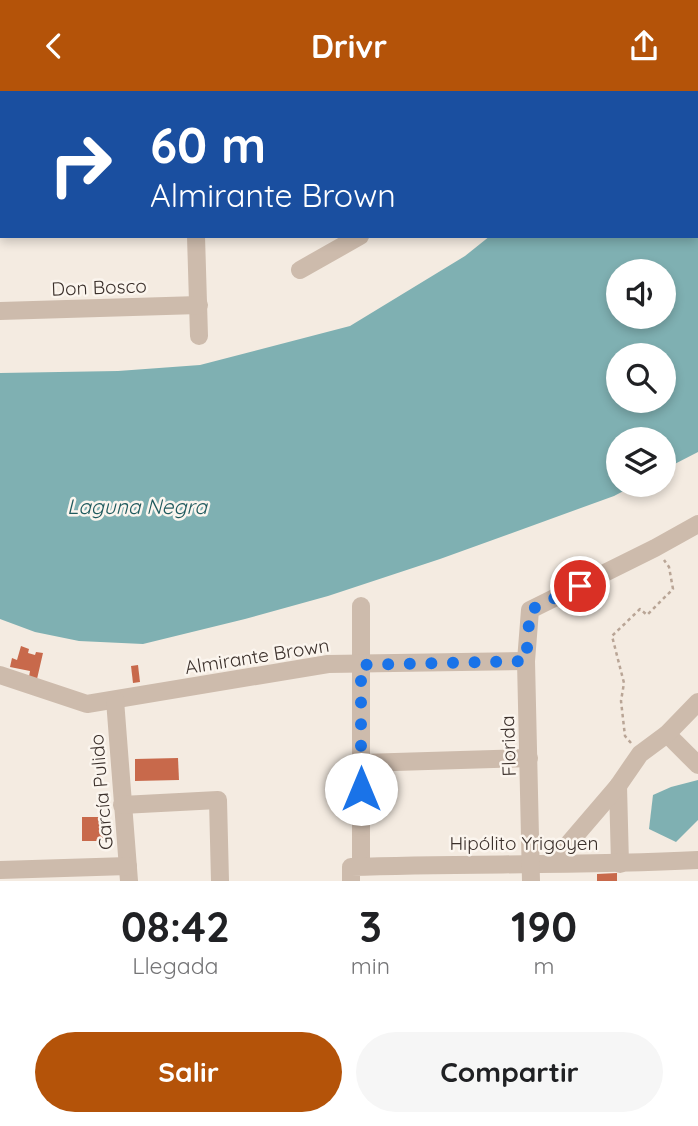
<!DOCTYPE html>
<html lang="es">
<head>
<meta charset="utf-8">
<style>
  :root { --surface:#fff; --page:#f6f6f6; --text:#202124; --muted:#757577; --accent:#b45309 }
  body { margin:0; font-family:Quicksand,sans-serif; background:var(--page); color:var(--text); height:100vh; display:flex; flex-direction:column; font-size:26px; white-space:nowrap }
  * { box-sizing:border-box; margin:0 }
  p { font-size:23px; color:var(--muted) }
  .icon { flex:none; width:38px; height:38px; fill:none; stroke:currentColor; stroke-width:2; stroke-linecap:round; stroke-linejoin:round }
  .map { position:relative; height:790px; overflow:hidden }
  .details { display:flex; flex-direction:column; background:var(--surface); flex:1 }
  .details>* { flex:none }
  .hud { position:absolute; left:0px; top:0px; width:698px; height:147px; box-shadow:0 4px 10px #0003; background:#1a4fa0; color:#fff; overflow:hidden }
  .controls { position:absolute; left:606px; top:168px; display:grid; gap:14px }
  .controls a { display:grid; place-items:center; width:70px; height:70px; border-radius:50%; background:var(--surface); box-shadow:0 4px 10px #0003; font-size:35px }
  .pin { position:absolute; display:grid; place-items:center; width:60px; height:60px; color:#fff; margin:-30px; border:4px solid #fff; border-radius:50%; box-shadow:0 2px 7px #0007 }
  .me { position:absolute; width:77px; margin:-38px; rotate:0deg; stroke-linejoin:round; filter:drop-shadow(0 0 5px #0008) }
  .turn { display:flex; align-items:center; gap:24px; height:147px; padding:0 35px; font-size:32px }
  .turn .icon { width:91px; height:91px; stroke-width:2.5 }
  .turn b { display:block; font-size:49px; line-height:60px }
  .eta { display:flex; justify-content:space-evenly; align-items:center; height:119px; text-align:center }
  .eta b { font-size:42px; font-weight:700; line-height:49px }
  .primary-button { display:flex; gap:14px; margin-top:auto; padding:14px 35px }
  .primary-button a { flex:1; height:80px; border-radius:42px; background:var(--accent); color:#fff; font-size:28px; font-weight:700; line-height:80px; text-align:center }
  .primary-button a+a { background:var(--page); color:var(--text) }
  header { display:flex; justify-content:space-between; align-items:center; height:91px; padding:0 35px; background:var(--accent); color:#fff; font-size:32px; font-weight:700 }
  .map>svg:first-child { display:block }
  .water { fill:#7fb0b2; fill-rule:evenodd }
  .building { fill:#c8694b }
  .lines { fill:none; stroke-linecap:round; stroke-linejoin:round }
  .path { stroke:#b9a596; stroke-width:2.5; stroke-dasharray:3.5 3.5; stroke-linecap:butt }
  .minor { stroke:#cdbbac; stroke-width:18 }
  .route { stroke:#1a73e8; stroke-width:12; stroke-dasharray:0 21.6 }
  .labels { text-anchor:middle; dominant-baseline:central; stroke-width:5; stroke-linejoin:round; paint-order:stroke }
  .street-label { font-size:19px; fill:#3b302b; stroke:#fbf5ee }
  .water-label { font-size:21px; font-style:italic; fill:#1f5a5e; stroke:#fbf5ee }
</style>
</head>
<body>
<header><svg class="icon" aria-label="back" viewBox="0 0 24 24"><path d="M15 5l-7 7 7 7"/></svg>Drivr<svg class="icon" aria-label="share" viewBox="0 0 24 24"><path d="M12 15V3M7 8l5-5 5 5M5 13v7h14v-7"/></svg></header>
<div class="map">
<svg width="698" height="790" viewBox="0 0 698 790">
  <rect width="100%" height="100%" fill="#f4ebe1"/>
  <g class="water">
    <path d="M672,0H698V361L663,379V348H618V394H635L614,405L440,468L328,505L245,528L143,553L79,550L35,541L0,528V282L118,280L200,274L350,235L465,165L490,145H696V2H670ZM618,180H663V226H618ZM618,264H663V310H618Z"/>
    <path d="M698,689V729L676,751L649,738L653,704L671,696Z"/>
  </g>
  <g class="building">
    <path d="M21,555L29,558L28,562L35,564L36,561L43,562L37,588L29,586L30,580L10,576L12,567L17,569Z"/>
    <path d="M138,574L140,591L133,592L131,575Z"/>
    <path d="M178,667L179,689L135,690V668Z"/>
    <rect x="82" y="726" width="22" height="24"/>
    <path d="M617,782V790H597V783Z"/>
  </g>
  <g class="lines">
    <path class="path" d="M631,652L625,645L621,610L624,592L612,545L640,518L647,524L673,498L669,476L664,469"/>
    <g class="minor">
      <path d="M171,2L314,0"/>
      <path d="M460,2V0"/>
      <path d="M0,7H2"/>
      <path d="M0,104H2"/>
      <path d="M196,145L199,245"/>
      <path d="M300,179L360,145"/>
      <path d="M0,220L199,214"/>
      <path d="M361,515V775"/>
      <path d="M0,584L87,613L328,573L526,570"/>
      <path d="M115,609L129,790"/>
      <path d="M667,643L698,674"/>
      <path d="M362,672L529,667"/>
      <path d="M618,695L620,773"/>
      <path d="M122,714L218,709L220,790"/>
      <path d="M552,772L618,695L640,663L667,643L698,611"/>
      <path d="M0,779L128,775"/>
      <path d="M351,790V776C466,772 582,775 698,769"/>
      <path d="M531,790L526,570L530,519L655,457L698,433"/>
    </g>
  </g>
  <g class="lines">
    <path class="route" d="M361,698V574L526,570L530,519L580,495"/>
  </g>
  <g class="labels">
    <g class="street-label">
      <text transform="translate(99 196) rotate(-2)">Don Bosco</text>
      <text transform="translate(257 565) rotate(-9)">Almirante Brown</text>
      <text transform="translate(508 655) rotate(-92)">Florida</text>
      <text transform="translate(101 701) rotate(-95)">García Pulido</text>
      <text x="524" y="752">Hipólito Yrigoyen</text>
    </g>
    <g class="water-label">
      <text x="137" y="415">Laguna Negra</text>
    </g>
  </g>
</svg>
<div class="controls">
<a><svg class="icon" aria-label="sound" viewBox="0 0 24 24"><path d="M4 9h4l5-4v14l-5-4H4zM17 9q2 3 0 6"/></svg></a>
<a><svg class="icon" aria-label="search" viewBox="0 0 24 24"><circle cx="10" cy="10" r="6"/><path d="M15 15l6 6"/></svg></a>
<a><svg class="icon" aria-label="layers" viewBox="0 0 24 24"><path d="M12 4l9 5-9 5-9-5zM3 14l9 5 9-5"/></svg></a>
</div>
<div class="pin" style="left:580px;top:495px;background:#d93025"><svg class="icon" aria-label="arrive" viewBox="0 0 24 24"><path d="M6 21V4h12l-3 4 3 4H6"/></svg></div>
<svg class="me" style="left:361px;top:698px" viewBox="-20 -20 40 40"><circle r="19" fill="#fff"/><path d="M0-13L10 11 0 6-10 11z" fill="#1a73e8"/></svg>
<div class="hud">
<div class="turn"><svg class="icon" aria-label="right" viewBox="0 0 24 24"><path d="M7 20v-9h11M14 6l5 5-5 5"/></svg><div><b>60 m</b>Almirante Brown</div></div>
</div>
</div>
<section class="details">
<div class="eta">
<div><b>08:42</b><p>Llegada</p></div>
<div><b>3</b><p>min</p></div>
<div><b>190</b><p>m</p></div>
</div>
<div class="primary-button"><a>Salir</a><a>Compartir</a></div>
</section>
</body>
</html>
